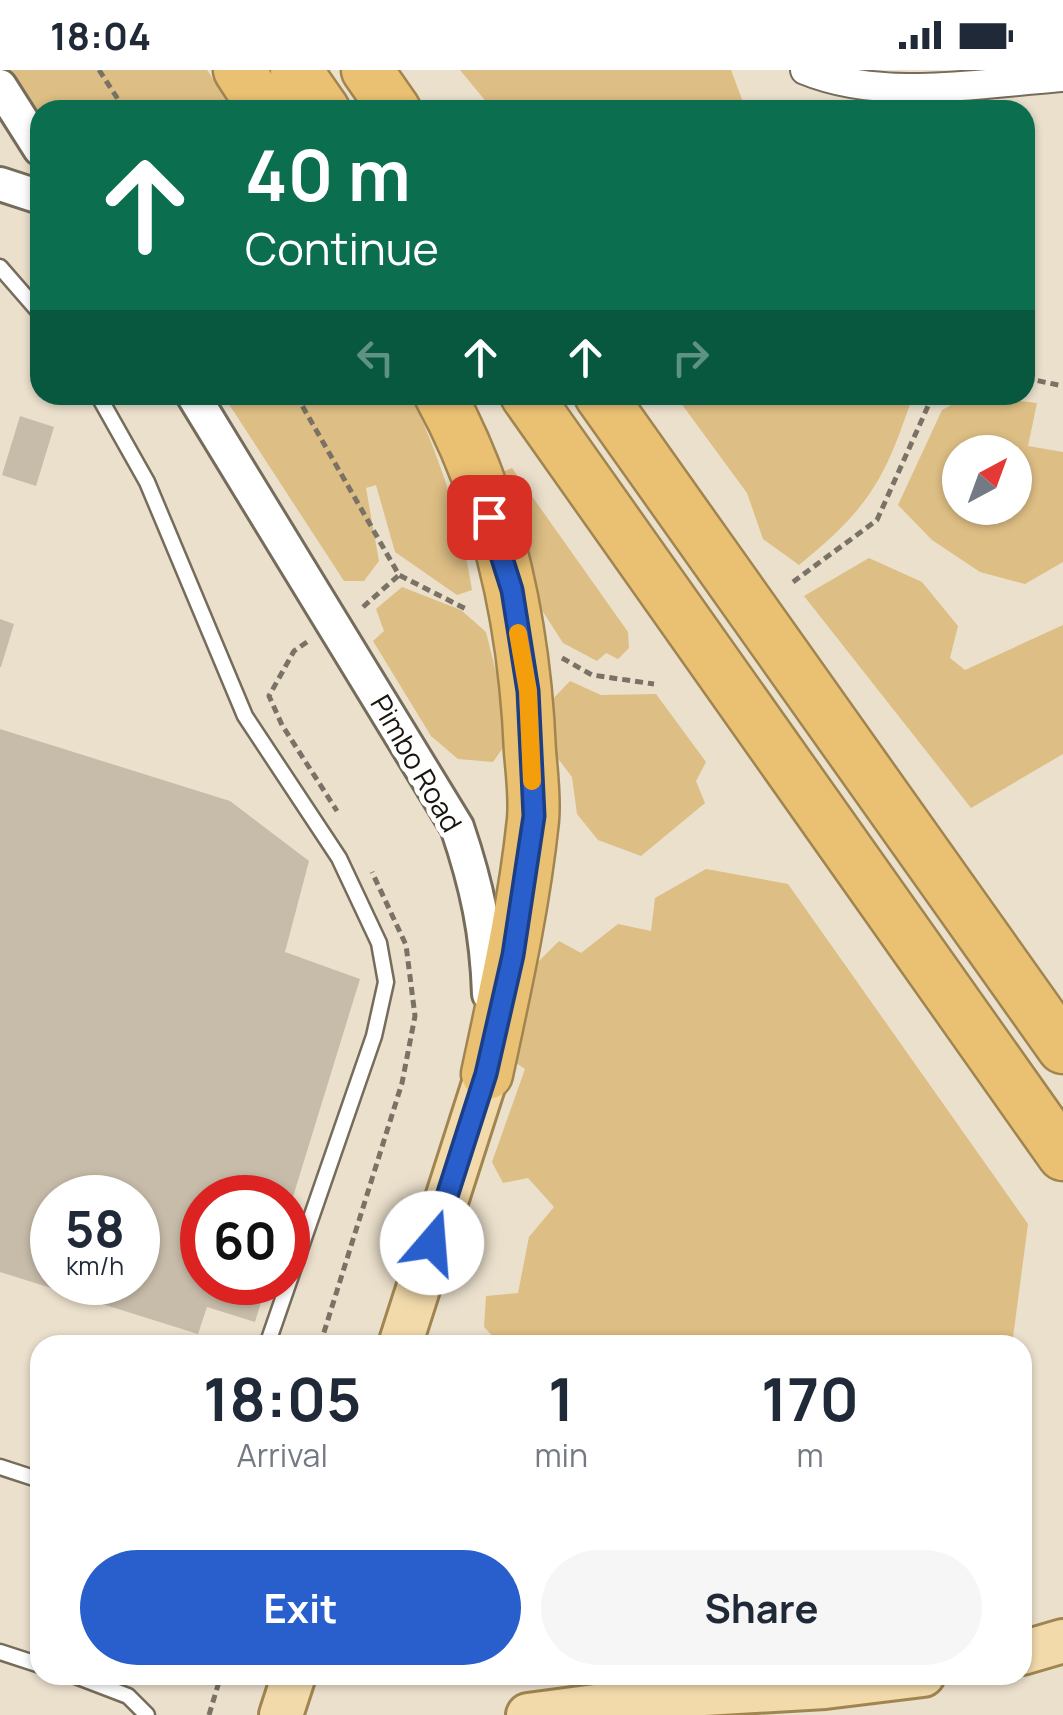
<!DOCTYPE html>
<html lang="en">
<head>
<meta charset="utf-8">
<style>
  :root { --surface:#fff; --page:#f6f6f7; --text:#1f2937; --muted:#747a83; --accent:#295fcd }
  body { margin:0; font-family:Manrope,sans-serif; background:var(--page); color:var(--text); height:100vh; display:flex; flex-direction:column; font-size:38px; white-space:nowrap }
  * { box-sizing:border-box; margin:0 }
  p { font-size:32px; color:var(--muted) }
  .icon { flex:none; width:55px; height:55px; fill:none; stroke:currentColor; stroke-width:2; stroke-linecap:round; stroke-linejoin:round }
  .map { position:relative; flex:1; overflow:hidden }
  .panel { position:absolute; left:30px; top:1265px; width:1002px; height:350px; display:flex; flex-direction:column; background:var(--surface); border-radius:30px; box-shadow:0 2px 8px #0004 }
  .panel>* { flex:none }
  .banner { position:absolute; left:30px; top:30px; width:1005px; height:305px; border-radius:30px; box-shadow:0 2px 8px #0004; background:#0b6e4f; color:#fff; overflow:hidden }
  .needle { width:65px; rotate:41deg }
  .controls { position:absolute; left:942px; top:365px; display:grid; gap:20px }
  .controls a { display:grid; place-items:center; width:90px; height:90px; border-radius:50%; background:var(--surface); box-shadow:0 2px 8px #0004; font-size:50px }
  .speed { position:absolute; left:30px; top:1105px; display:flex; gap:20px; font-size:50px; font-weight:700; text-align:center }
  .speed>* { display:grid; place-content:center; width:130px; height:130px; border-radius:50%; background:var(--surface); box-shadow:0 2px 8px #0004; line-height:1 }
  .speed small { font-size:25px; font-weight:400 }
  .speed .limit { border:15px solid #d22; background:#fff; color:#111 }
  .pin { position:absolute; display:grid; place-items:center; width:85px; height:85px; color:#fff; margin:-42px; border-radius:20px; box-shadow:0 5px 15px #0006 }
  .me { position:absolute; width:110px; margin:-55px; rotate:18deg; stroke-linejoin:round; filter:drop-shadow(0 0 8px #0008) }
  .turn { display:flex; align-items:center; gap:35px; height:210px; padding:0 50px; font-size:45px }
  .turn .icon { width:130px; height:130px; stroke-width:2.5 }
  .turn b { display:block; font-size:70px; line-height:85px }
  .lanes { display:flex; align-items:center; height:95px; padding:0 50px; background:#0003; justify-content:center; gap:50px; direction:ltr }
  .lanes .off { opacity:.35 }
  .eta { display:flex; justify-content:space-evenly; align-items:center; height:170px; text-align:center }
  .eta b { font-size:60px; font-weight:700; line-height:70px }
  .cta { display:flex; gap:20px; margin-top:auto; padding:20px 50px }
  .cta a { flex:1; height:115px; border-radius:60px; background:var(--accent); color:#fff; font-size:40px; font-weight:700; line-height:115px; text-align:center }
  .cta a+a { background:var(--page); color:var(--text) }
  .status { display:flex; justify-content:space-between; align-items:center; height:70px; padding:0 50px; background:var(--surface); direction:ltr }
  .status svg { height:28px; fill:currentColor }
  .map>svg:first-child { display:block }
  .green { fill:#ddbe84; fill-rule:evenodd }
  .building { fill:#c7bca9; fill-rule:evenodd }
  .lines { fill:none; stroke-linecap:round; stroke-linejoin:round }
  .service-casing { stroke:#756c5b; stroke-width:19 }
  .minor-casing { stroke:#756c5b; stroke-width:32 }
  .tertiary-casing { stroke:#756c5b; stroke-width:38 }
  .primary-casing { stroke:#a18550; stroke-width:48 }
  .motorway-casing { stroke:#a18550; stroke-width:55 }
  .path { stroke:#797265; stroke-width:5; stroke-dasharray:8 5; stroke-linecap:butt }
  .service { stroke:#fff; stroke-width:14 }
  .minor { stroke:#fff; stroke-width:28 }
  .tertiary { stroke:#fff; stroke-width:32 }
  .primary { stroke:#f2daab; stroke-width:42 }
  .motorway { stroke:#eac173; stroke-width:50 }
  .route-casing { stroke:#1b3e85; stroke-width:25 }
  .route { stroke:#295fcd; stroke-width:18 }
  .slow { stroke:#f59e0b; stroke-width:18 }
  .labels { text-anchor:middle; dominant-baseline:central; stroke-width:10; stroke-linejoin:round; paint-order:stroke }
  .street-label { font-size:28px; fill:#19150e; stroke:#fff }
</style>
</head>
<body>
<div class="status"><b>18:04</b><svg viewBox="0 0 49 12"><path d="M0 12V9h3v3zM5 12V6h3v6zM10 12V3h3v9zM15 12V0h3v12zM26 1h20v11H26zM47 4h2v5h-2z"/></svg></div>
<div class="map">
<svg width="1063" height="1645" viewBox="0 0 1063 1645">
  <rect width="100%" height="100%" fill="#ebe0cc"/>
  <g class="green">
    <path d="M10,0H207L234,40H40V45Z"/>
    <path d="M460,0H731L746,40H493Z"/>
    <path d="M223,325H411C440,388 461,451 472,520L457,525L395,482L376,415L366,418L379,491L364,511H344Z"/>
    <path d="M675,325H913C885,410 869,438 799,495L763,469L747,423Z"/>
    <path d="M970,325L1037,333L1028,376L1063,382V492L1025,514L980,502L932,470L898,435L942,340ZM960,382H1015V438H960Z"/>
    <path d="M512,398L628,562L629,578L618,589L606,583L597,591L563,573L529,520L493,406Z"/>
    <path d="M869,488L922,512L958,556L950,588L965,600L1063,555V684L971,738L804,526Z"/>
    <path d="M402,517L461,540L486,562L500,618L505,675L493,692L458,689L431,666L373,571L384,561L376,539Z"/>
    <path d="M570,611L601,625L656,624L706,692L696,711L705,733L641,786L598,770L577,744L572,707L553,682L549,633Z"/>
    <path d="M706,799L788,814L1028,1154L1012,1275H501L484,1257L486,1226L518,1223L529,1167L554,1137L528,1108L503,1113L492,1092L525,999L503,984L524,906L559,871L581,883L618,854L651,861L655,828Z"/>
  </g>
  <g class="building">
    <path d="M20,346L54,357L36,416L2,405Z"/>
    <path d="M0,549L14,554L1,597H0Z"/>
    <path d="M0,659L230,731L309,791L285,882L360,909L288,1143V1128H202V1212H267L255,1252L207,1237L198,1264L0,1202ZM52,1128H138V1212H52Z"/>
  </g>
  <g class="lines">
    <g class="service-casing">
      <g id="service">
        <path d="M0,197L40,243"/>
        <path d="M98,325L147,412L245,646L339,788L379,873L386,912L374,966L267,1275"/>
        <path d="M0,1397L40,1410"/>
        <path d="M0,1582L40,1595"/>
        <path d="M73,1605L128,1626L147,1645"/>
      </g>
    </g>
    <g class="minor-casing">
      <path id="minor" d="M805,0C883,32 981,13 1063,7"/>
    </g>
    <g class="tertiary-casing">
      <g id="tertiary">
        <path d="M0,16L40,79"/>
        <path d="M0,114L40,127"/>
        <path d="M193,325L457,757C477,816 487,863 489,924"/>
      </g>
    </g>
    <g class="primary-casing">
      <g id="primary">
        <path d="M400,1275L487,1004"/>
        <path d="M1022,1583L1063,1571"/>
        <path d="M281,1645L294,1605"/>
        <path d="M528,1645L670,1626L825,1617L923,1605"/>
      </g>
    </g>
    <g class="motorway-casing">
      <g id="motorway">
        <path d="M239,0L265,40"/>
        <path d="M296,0L324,40"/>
        <path d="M367,0L395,40"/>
        <path d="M440,325C499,433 525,559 530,682C532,704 535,728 533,750C524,836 505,920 487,1004"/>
        <path d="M526,325L1063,1085"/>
        <path d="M600,325L1063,978"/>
      </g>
    </g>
    <g class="path">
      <path d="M99,0L125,40"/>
      <path d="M1025,308L1063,316"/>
      <path d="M296,325L399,505L468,540"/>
      <path d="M793,512L877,450L933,325"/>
      <path d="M363,537L399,505"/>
      <path d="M307,572L294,581L269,626L282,655L337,741"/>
      <path d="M562,588L592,605L654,614"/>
      <path d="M320,1275L402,1013L415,946L406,875L372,802"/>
      <path d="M209,1645L221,1605"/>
    </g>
    <use href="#service" class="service"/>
    <use href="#minor" class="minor"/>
    <use href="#tertiary" class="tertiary"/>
    <use href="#primary" class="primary"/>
    <use href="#motorway" class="motorway"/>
  </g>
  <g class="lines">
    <g class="route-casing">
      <path id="route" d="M432,1173L486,1004L513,885L534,746L528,621L512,520L489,447"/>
    </g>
    <use href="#route" class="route"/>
    <path class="slow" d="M518,563L528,621L532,711"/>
  </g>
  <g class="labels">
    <g class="street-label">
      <text transform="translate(417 693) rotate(60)">Pimbo Road</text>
    </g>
  </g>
</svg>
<div class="controls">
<a><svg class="needle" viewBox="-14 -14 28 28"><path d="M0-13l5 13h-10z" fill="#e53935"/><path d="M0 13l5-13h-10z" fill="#747a83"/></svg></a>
</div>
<div class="speed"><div>58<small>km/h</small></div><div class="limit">60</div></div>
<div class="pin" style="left:489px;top:447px;background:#d93025"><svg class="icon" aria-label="arrive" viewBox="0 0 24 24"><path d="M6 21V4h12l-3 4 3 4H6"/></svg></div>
<svg class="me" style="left:432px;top:1173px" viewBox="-20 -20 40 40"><circle r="19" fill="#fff"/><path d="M0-13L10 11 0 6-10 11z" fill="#295fcd"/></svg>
<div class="banner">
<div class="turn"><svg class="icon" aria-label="ahead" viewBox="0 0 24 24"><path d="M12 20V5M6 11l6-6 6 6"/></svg><div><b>40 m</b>Continue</div></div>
<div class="lanes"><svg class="icon off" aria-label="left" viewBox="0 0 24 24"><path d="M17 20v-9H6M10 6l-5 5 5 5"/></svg><svg class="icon" aria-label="ahead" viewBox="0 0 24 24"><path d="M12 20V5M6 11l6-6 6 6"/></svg><svg class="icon" aria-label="ahead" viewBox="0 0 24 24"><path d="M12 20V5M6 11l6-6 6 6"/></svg><svg class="icon off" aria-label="right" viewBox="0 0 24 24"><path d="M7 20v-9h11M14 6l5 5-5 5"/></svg></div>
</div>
<section class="panel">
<div class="eta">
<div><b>18:05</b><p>Arrival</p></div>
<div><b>1</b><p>min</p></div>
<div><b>170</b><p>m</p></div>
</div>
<div class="cta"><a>Exit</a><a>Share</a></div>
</section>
</div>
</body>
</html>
